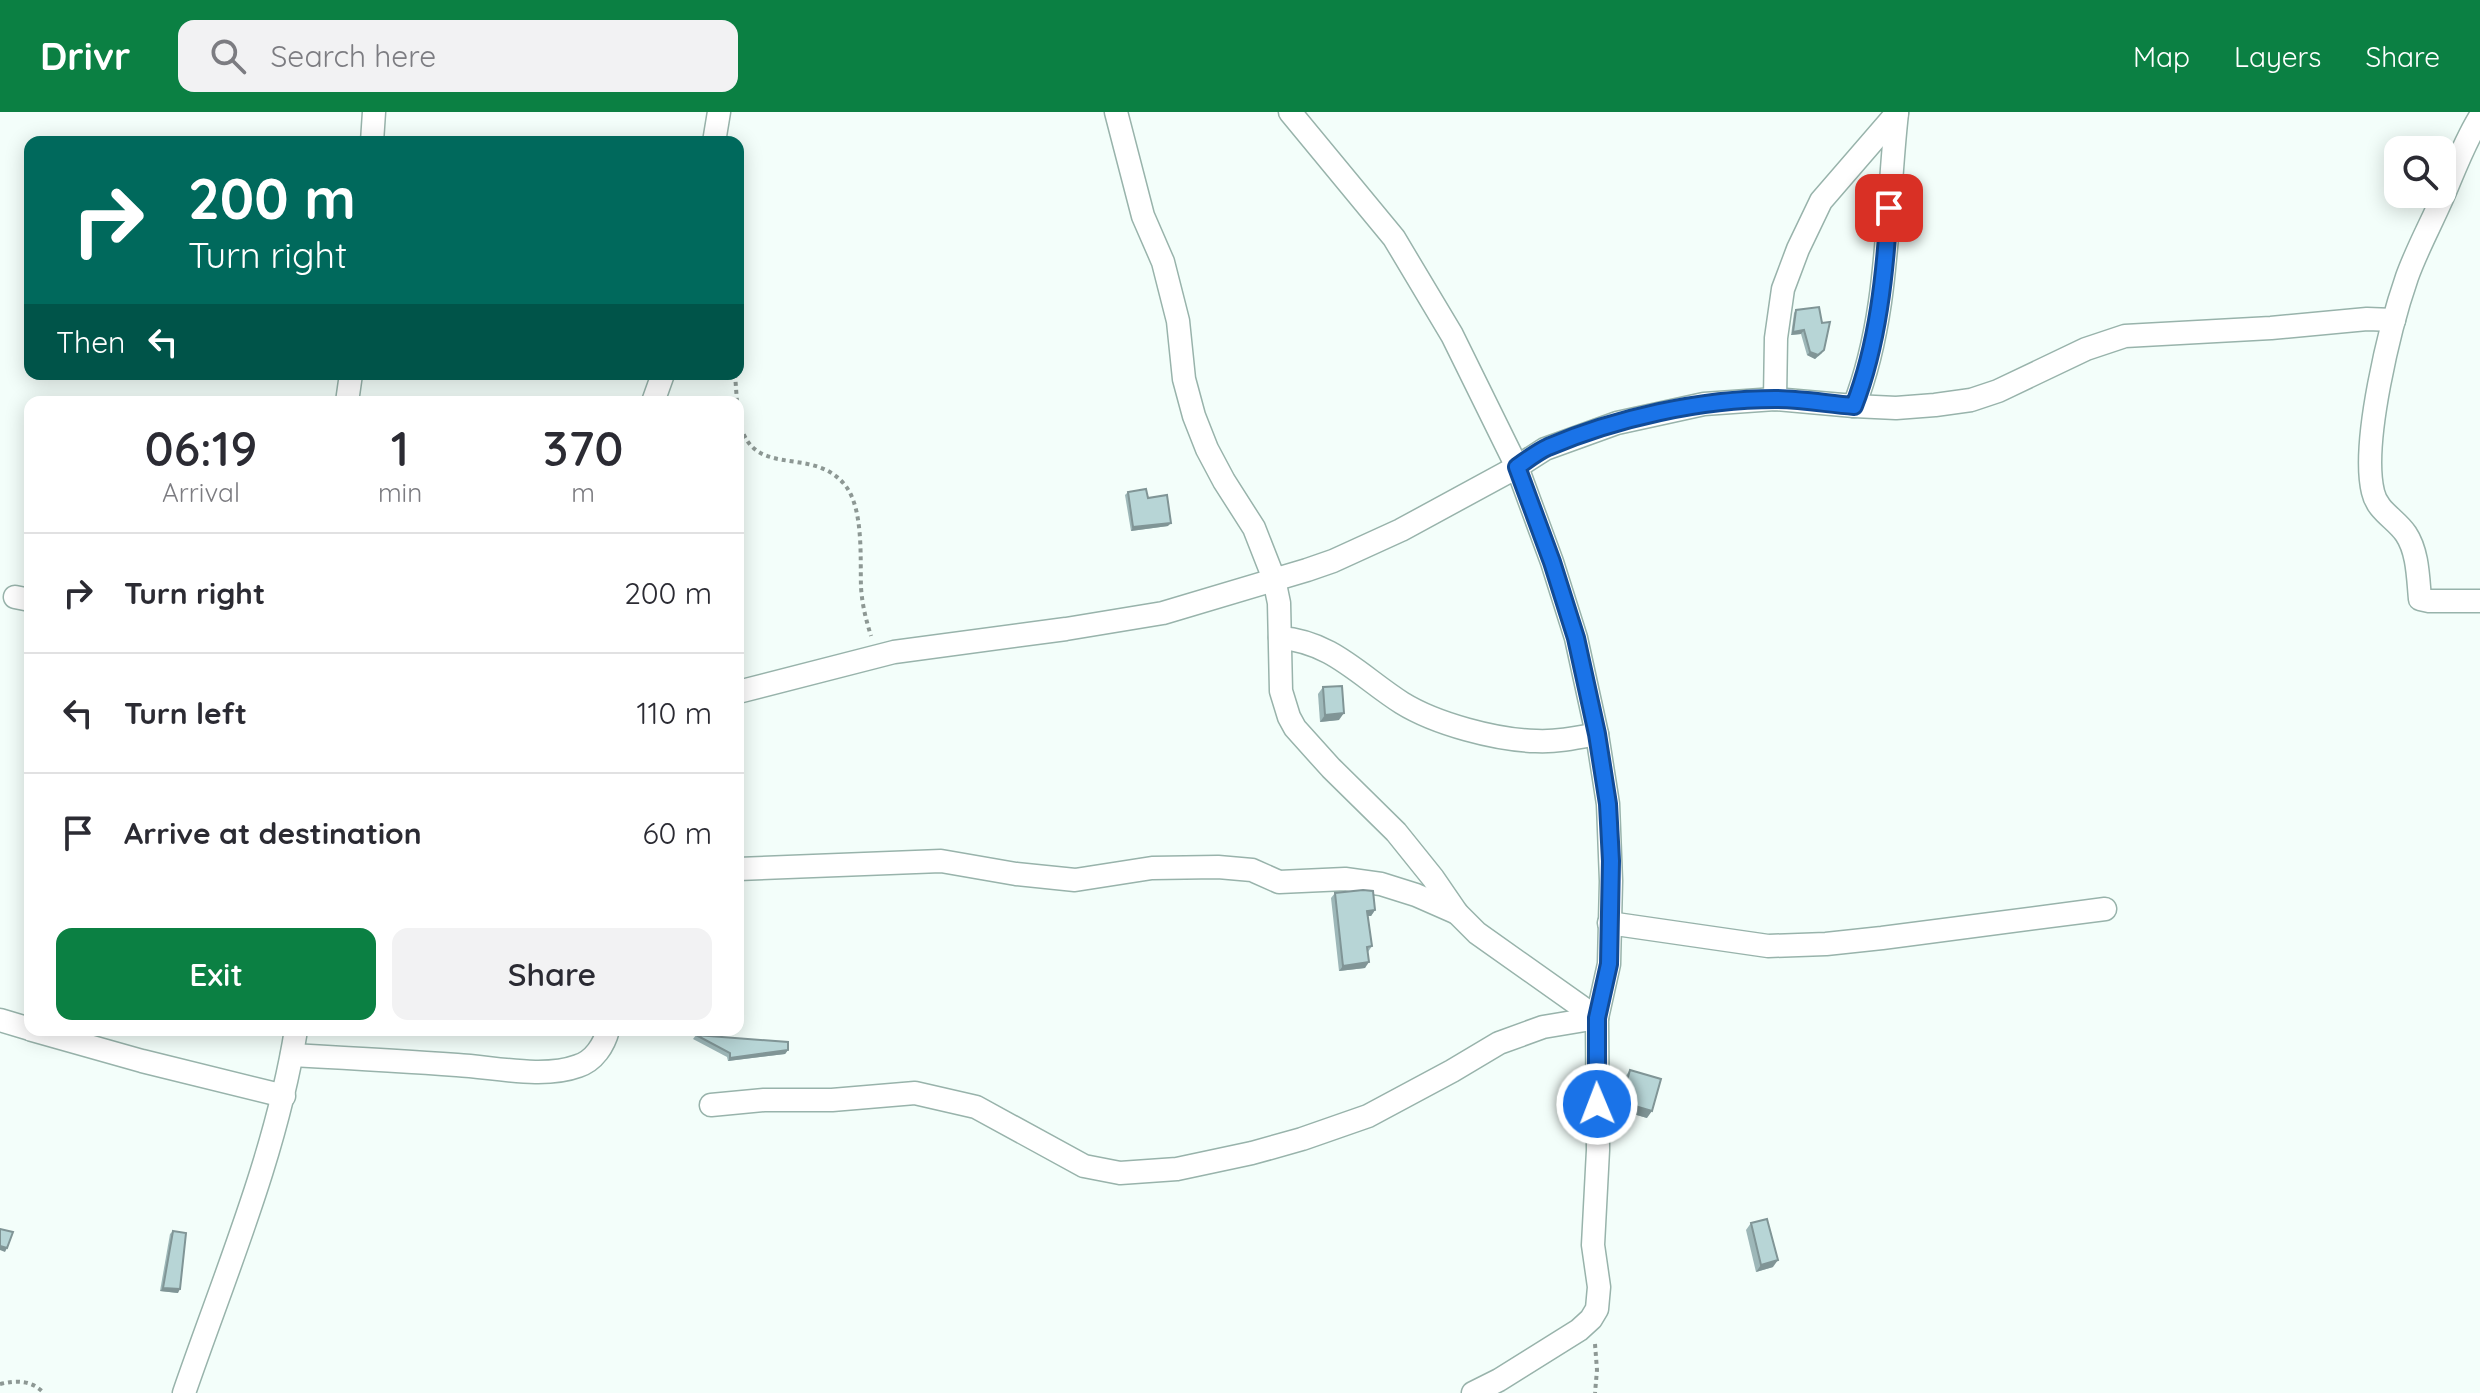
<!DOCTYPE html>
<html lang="en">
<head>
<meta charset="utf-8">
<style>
  :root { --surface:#fff; --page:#f2f2f3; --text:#2b2b33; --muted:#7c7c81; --line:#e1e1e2; --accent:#0b8043 }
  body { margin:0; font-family:Quicksand,sans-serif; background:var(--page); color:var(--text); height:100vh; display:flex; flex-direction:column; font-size:30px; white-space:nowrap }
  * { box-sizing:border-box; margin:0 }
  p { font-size:26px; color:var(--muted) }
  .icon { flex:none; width:44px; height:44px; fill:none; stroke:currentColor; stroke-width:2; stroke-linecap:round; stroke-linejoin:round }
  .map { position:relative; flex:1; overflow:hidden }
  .panel { position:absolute; left:24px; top:284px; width:720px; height:640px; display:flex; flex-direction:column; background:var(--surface); border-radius:16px; box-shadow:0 4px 20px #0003 }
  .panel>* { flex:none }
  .guide { position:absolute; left:24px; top:24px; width:720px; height:244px; border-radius:16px; box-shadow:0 4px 20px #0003; background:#00695c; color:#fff; overflow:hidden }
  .controls { position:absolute; left:2384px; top:24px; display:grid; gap:16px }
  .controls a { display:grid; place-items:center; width:72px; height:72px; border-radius:16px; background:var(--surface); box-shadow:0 4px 20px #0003; font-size:40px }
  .pin { position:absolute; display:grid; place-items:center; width:68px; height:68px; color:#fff; margin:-34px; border-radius:16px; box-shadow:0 4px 12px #0006 }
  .me { position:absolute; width:88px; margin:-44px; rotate:359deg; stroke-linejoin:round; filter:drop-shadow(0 0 6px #0008) }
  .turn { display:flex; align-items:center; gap:28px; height:168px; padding:0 32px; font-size:36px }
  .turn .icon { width:104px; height:104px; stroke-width:2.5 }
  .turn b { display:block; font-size:56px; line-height:68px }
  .then { display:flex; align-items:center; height:76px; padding:0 32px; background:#0003; gap:16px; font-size:30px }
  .eta { display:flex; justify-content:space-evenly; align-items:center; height:136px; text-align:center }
  .eta b { font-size:48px; font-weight:600; line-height:56px }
  .primary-button { display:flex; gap:16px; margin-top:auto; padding:16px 32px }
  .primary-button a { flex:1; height:92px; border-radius:16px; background:var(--accent); color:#fff; font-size:32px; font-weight:600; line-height:92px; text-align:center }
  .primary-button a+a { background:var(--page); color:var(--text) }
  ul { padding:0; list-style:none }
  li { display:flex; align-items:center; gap:24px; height:120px; padding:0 32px; border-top:2px solid var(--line) }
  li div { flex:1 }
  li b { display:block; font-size:30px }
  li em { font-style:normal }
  header { display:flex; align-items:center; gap:48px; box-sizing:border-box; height:112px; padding:0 40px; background:var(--accent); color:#fff }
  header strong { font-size:38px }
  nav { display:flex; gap:44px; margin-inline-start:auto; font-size:28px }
  .search { width:560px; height:72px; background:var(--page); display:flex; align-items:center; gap:20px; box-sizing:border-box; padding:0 28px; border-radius:16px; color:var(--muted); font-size:30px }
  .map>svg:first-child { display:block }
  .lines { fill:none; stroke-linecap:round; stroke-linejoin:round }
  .minor-casing { stroke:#98b3ab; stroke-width:25 }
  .path { stroke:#8d9894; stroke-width:4; stroke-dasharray:4 4; stroke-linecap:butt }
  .minor { stroke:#fff; stroke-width:22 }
  .wall { fill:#9db7b8 }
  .shaded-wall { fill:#809596 }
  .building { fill:#b7d5d6; stroke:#809596; stroke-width:2 }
  .route-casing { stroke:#114b97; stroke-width:20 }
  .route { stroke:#1a73e8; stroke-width:14 }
</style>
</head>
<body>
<header>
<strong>Drivr</strong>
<div class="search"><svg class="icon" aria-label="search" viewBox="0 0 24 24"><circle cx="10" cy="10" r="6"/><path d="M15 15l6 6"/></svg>Search here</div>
<nav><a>Map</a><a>Layers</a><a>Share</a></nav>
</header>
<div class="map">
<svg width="2480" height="1281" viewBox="0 0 2480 1281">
  <rect width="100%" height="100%" fill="#f3fefa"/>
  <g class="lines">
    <g class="minor-casing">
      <g id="minor">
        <path d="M1116,0L1143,104L1163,150L1178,209L1184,267L1194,304L1207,337L1224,369L1254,416L1274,467L1279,491L1281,579L1289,605L1295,616L1331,656L1396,720L1433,766L1457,801L1477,821L1597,906"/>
        <path d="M1290,0L1394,126L1452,223L1517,355L1552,450L1576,526L1597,622L1608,692L1611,769L1609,852L1597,906L1598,1038L1593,1133L1599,1175L1597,1197L1591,1207L1579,1218L1499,1268L1473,1281"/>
        <path d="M2480,5C2465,29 2455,56 2444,82C2432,110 2417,137 2407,165C2390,214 2361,331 2373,380C2377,399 2396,407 2406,422C2418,440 2418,466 2420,487L2429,489H2480"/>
        <path d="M372,30L374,0"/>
        <path d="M714,30L719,0"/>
        <path d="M1775,287L1776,226L1783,177L1798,137L1821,89L1897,1"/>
        <path d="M347,290L351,262"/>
        <path d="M653,290L663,262"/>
        <path d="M1854,294C1890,202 1886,98 1897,1"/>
        <path d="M15,485L30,488"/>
        <path d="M1280,526C1331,529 1361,565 1402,591C1436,612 1496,628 1536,629C1557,630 1576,626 1597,622"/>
        <path d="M738,580L894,540L1066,517L1163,501L1307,458L1333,449L1401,418L1517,355L1545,337L1617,311L1704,292L1775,287L1854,294L1896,296L1935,293L1971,288L1998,279L2086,237L2125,224L2271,216L2367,207L2394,208"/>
        <path d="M738,757L941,749L1016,762L1075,768L1152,756L1218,755L1252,758L1279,770L1345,767L1381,772L1416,783L1457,801"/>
        <path d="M1609,811L1768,834L1826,832L1882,826L2105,797"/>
        <path d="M0,908L30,917"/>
        <path d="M32,918L142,949L284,984"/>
        <path d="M292,943C347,946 402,949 457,953C494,955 543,967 578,954C594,949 604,933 608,918"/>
        <path d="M711,993L764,988H832L915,981L976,995L1084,1054L1120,1061L1177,1057L1252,1041L1302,1027L1368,1004L1452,959L1499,931L1543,915L1597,906"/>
        <path d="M184,1281C225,1162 276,1043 296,918"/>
      </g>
    </g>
    <g class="path">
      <path d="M735,262L737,290"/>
      <path d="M738,299C746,373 810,330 845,373C864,397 860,447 861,475C862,492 866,508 871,524"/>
      <path d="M1595,1232L1597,1258L1595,1281"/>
      <path d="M0,1272C17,1268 31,1268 44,1281"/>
    </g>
    <use href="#minor" class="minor"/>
  </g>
  <g class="wall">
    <path d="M1796,198L1822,241L1815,247L1807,243L1801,222L1791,223L1794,201Z"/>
    <path d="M1128,380L1148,386L1168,414L1131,419L1125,383Z"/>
    <path d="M1323,575L1339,608L1320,610L1318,582Z"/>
    <path d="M1335,781L1375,798L1371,804H1367L1372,834L1368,840L1365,856L1339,859L1331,786Z"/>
    <path d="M696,923L788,938L785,942L728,949L727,945L693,927Z"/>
    <path d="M1630,958L1647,1006L1616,997L1625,965Z"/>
    <path d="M1751,1111L1773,1155L1756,1160L1746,1118Z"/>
    <path d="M173,1119L178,1181L160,1179L170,1122Z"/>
  </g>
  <g class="shaded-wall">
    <path d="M1804,218L1801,222L1791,223L1793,220Z"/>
    <path d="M1824,238L1815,247L1807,243L1810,240Z"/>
    <path d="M1171,411L1168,414L1131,419L1133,415Z"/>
    <path d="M1344,601L1339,608L1320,610L1325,603Z"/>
    <path d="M1375,798L1371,804H1363L1367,799Z"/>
    <path d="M1369,850L1365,856L1339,859L1343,854Z"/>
    <path d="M788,938L785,942L728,949L730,946Z"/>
    <path d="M1621,990L1652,999L1647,1006L1616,997Z"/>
    <path d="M0,1134L7,1136L5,1140L0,1138Z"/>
    <path d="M1778,1148L1773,1155L1756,1160L1761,1153Z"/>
    <path d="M163,1176L180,1177L178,1181L160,1179Z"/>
  </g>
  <g class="building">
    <path d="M1819,195L1822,211L1830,210L1824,238L1818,243L1810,240L1804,218L1793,220L1796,198Z"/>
    <path d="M1146,377L1148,386L1167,383L1171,411L1133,415L1128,380Z"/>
    <path d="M1342,574L1344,601L1325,603L1323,575Z"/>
    <path d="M1363,778L1373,779L1375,798L1367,799L1372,834L1367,835L1369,850L1343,854L1335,781Z"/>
    <path d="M696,923L788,930V938L730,946V941Z"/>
    <path d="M1630,958L1661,967L1652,999L1621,990Z"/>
    <path d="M1767,1107L1778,1148L1761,1153L1751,1111Z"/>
    <path d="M0,1117L13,1120L7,1136L0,1134Z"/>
    <path d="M173,1119L186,1121L180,1177L163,1176Z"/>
  </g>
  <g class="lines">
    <g class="route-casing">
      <path id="route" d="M1597,992V906L1609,852L1611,749L1608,692L1597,622L1576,526L1552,450L1517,355C1527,348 1537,340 1548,335C1616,306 1701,287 1775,287C1801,287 1828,292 1854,294C1878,232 1885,162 1889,96"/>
    </g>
    <use href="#route" class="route"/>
  </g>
</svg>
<div class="controls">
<a><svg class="icon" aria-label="search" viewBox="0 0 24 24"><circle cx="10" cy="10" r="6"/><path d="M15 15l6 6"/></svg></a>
</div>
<div class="pin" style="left:1889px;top:96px;background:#d93025"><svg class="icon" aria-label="arrive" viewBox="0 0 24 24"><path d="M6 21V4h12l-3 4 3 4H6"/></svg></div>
<svg class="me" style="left:1597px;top:992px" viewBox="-20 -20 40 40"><circle r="17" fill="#1a73e8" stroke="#fff" stroke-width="3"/><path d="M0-11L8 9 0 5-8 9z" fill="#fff"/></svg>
<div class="guide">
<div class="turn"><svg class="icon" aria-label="right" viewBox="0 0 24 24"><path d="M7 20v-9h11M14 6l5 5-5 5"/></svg><div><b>200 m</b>Turn right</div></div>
<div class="then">Then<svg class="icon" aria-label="left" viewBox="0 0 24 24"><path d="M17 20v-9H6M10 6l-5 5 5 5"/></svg></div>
</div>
<section class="panel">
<div class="eta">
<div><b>06:19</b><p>Arrival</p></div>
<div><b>1</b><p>min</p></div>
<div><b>370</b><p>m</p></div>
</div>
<ul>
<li><svg class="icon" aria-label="right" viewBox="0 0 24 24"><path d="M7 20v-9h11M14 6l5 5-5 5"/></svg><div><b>Turn right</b></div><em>200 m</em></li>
<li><svg class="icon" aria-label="left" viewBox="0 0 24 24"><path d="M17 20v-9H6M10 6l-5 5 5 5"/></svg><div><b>Turn left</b></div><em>110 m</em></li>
<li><svg class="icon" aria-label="arrive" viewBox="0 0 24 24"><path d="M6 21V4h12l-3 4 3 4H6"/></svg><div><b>Arrive at destination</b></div><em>60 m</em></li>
</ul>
<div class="primary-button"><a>Exit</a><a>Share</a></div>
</section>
</div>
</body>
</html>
